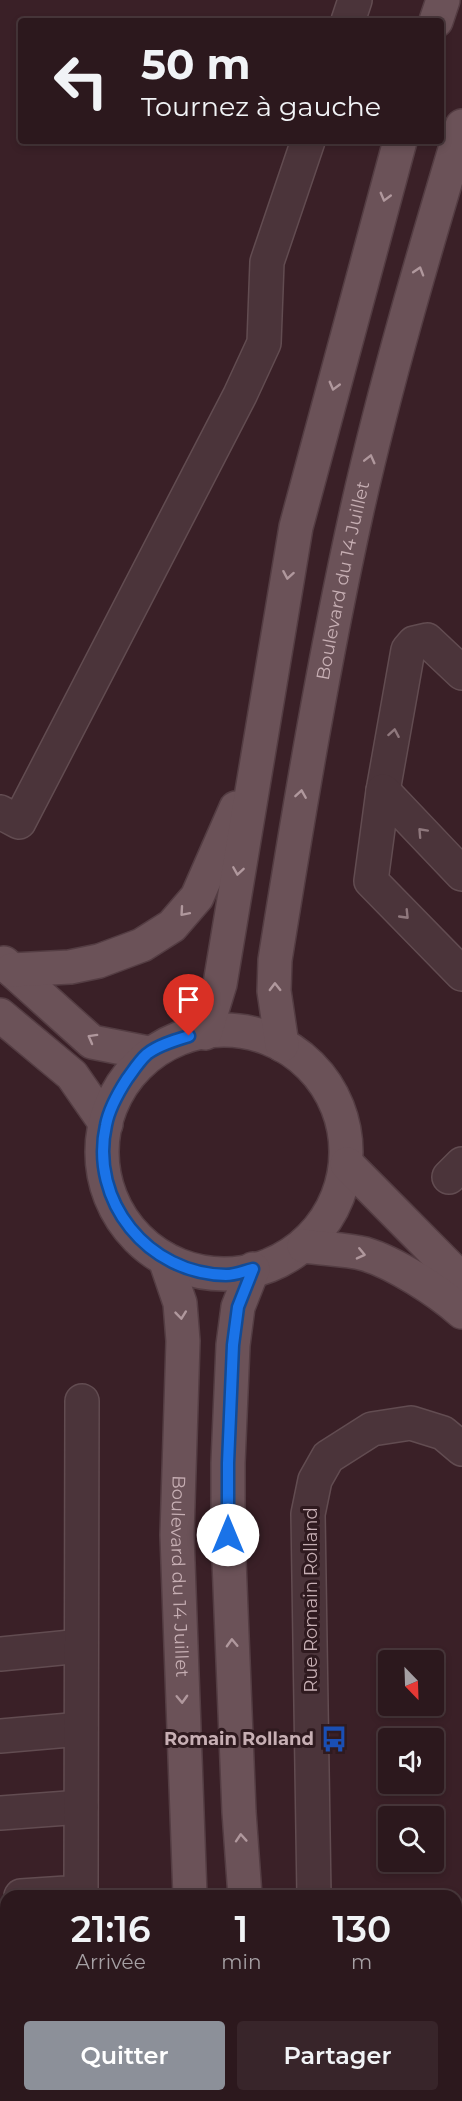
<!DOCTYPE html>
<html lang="fr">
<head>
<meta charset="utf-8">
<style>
  :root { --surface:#2c181d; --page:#38252a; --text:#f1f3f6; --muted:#a6a0a4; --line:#48373b; --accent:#8c9099 }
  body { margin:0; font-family:Montserrat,sans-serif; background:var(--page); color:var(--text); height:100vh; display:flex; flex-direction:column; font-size:22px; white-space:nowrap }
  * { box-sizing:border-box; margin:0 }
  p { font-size:20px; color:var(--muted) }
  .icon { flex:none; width:33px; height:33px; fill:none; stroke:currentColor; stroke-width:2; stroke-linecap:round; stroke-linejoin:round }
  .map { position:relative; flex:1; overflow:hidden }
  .details { position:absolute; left:0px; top:1890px; width:462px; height:212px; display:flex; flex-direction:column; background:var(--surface); border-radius:18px 18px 0 0; box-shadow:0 3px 9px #0003,0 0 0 2px var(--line) }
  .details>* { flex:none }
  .hud { position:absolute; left:18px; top:18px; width:426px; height:126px; border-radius:6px; box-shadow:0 3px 9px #0003,0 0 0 2px var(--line); background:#2c181d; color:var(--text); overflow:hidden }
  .needle { width:39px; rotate:157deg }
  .buttons { position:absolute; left:378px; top:1650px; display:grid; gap:12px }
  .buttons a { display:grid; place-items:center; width:66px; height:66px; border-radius:6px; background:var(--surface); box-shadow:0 3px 9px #0003,0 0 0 2px var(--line); font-size:30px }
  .pin { position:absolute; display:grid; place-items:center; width:51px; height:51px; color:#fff; margin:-62px -26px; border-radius:50% 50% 50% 0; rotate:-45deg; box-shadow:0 0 6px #0007 }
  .pin .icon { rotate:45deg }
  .me { position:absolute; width:66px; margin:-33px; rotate:0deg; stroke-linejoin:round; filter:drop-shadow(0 0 4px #0008) }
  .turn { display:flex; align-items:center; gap:21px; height:126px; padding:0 24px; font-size:27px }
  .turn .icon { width:78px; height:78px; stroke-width:2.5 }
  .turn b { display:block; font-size:42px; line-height:51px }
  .eta { display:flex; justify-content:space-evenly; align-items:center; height:102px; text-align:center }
  .eta b { font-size:36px; font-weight:600; line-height:42px }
  .cta { display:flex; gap:12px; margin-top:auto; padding:12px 24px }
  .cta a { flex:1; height:69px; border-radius:6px; background:var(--accent); color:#fff; font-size:24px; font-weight:600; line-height:69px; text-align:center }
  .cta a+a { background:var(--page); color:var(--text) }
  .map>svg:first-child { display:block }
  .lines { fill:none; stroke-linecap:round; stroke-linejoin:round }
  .minor-casing { stroke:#624c51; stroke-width:36 }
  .major-casing { stroke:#543d43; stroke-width:36 }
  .minor { stroke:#4b343a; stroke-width:33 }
  .major { stroke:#6b5258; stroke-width:33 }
  .oneway { stroke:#b0989d }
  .oneway2 { stroke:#8f787d }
  .route-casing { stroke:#114b97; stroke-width:15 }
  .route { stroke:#1a73e8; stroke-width:10 }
  .labels { text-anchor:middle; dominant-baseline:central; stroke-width:6; stroke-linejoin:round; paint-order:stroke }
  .street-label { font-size:18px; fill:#c7afb4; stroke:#2f1a1f }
  .poi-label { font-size:18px; font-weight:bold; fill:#c7afb4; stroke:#2f1a1f; text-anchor:end }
</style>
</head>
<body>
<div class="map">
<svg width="462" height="2101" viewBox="0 0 462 2101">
  <rect width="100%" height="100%" fill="#3a2027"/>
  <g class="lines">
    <g class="minor-casing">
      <g id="minor">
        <path d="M348,21L355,0"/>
        <path d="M383,791L408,650L414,643L427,640L462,673"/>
        <path d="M0,812L19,822L240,395L264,343L267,262L308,141"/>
        <path d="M462,874L383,791L371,881L462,974"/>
        <path d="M449,1177L462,1164"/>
        <path d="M0,1654L81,1646"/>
        <path d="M0,1736L81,1729"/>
        <path d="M0,1813L81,1807"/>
        <path d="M21,1896L81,1892L82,1401"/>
        <path d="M314,1896L308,1514L315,1480L328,1457L372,1429L411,1423L443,1433L462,1449"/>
        <path d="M0,2088H6"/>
        <path d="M327,2096L328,2101"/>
      </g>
    </g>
    <g class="major-casing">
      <g id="major">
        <path d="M436,21L443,0"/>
        <path d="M4,963L92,1042L148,1053"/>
        <path d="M12,970L70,967L99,961L142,945L172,926L197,897L236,808"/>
        <path d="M0,1015L72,1075L106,1124"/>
        <circle cx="224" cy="1152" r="122"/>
        <path d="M205,1033L220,984L296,527L400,141"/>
        <path id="s1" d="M282,1045L274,991L275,960C299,810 324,659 357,510C386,381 424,253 462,126"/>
        <path d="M347,1164L462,1280"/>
        <path d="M304,1246C323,1249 346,1249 365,1254C395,1263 438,1291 462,1312"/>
        <path id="s2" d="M165,1259L180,1303L183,1341L177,1535L190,1896"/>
        <path d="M245,1896L239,1812L228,1535V1463L233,1345L238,1307L253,1269"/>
        <path d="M198,2096V2101"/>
        <path d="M258,2096V2101"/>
      </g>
    </g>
    <use href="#minor" class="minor"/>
    <use href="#major" class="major"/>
  </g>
  <defs><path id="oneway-chevron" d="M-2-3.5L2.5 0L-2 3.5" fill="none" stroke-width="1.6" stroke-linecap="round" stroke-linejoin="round" transform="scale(1.5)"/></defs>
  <g class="oneway">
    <use href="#oneway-chevron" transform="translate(385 197) rotate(105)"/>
    <use href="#oneway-chevron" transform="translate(419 271) rotate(-73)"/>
    <use href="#oneway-chevron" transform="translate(334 386) rotate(105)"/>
    <use href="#oneway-chevron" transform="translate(370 459) rotate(-76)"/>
    <use href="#oneway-chevron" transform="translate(288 575) rotate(100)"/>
    <use href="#oneway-chevron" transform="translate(301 794) rotate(-81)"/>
    <use href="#oneway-chevron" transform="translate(238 871) rotate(99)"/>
    <use href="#oneway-chevron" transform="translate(184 912) rotate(131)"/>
    <use href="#oneway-chevron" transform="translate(275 987) rotate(-91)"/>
    <use href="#oneway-chevron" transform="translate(92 1038) rotate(-151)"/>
    <use href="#oneway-chevron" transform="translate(361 1254) rotate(13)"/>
    <use href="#oneway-chevron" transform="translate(181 1315) rotate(84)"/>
    <use href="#oneway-chevron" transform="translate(232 1643) rotate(-92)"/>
    <use href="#oneway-chevron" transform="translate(182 1699) rotate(88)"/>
    <use href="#oneway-chevron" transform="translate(241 1838) rotate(-94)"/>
  </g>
  <g class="oneway2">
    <use href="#oneway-chevron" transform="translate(394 733) rotate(-80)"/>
    <use href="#oneway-chevron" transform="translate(422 832) rotate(-133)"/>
    <use href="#oneway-chevron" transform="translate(405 915) rotate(46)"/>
  </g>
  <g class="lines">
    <g class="route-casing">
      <path id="route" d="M189,1036C176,1040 158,1045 147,1054C139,1061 133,1071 127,1079C118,1093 109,1109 106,1125C89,1201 148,1274 226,1275C235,1275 244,1271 253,1269L238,1307L233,1345L228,1463V1535"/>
    </g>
    <use href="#route" class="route"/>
  </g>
  <defs>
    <g id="bus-bare" transform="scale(2.07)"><path d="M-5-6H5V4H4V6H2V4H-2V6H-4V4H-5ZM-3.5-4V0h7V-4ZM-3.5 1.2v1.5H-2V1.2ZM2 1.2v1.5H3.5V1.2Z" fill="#1a4fb4" stroke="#2f1a1f" stroke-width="2.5" paint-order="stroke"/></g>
  </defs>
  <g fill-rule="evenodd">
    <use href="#bus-bare" x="334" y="1739"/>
  </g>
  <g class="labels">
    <g class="street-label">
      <text stroke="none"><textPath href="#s1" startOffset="471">Boulevard du 14 Juillet</textPath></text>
      <text stroke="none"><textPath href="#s2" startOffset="320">Boulevard du 14 Juillet</textPath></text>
      <text transform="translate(311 1600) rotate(-90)">Rue Romain Rolland</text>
    </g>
    <g class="poi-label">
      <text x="314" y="1739">Romain Rolland</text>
    </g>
  </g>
</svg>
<div class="buttons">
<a><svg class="needle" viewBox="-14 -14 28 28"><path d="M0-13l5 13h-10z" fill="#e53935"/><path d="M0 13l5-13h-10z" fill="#a6a0a4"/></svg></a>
<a><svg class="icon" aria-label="sound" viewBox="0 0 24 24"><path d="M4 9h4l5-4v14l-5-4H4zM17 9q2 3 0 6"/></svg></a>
<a><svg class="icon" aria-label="search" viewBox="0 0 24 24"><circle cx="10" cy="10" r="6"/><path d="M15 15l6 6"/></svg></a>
</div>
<div class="pin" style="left:189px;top:1036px;background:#d93025"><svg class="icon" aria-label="arrive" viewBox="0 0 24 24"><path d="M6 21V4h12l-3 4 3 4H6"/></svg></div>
<svg class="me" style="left:228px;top:1535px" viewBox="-20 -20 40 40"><circle r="19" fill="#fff"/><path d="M0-13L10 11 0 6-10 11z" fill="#1a73e8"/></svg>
<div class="hud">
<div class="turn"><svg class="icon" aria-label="left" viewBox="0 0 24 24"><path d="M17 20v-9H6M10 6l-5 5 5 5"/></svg><div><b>50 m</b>Tournez à gauche</div></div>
</div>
<section class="details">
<div class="eta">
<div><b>21:16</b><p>Arrivée</p></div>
<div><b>1</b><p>min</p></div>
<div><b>130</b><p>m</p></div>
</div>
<div class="cta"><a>Quitter</a><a>Partager</a></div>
</section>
</div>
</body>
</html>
